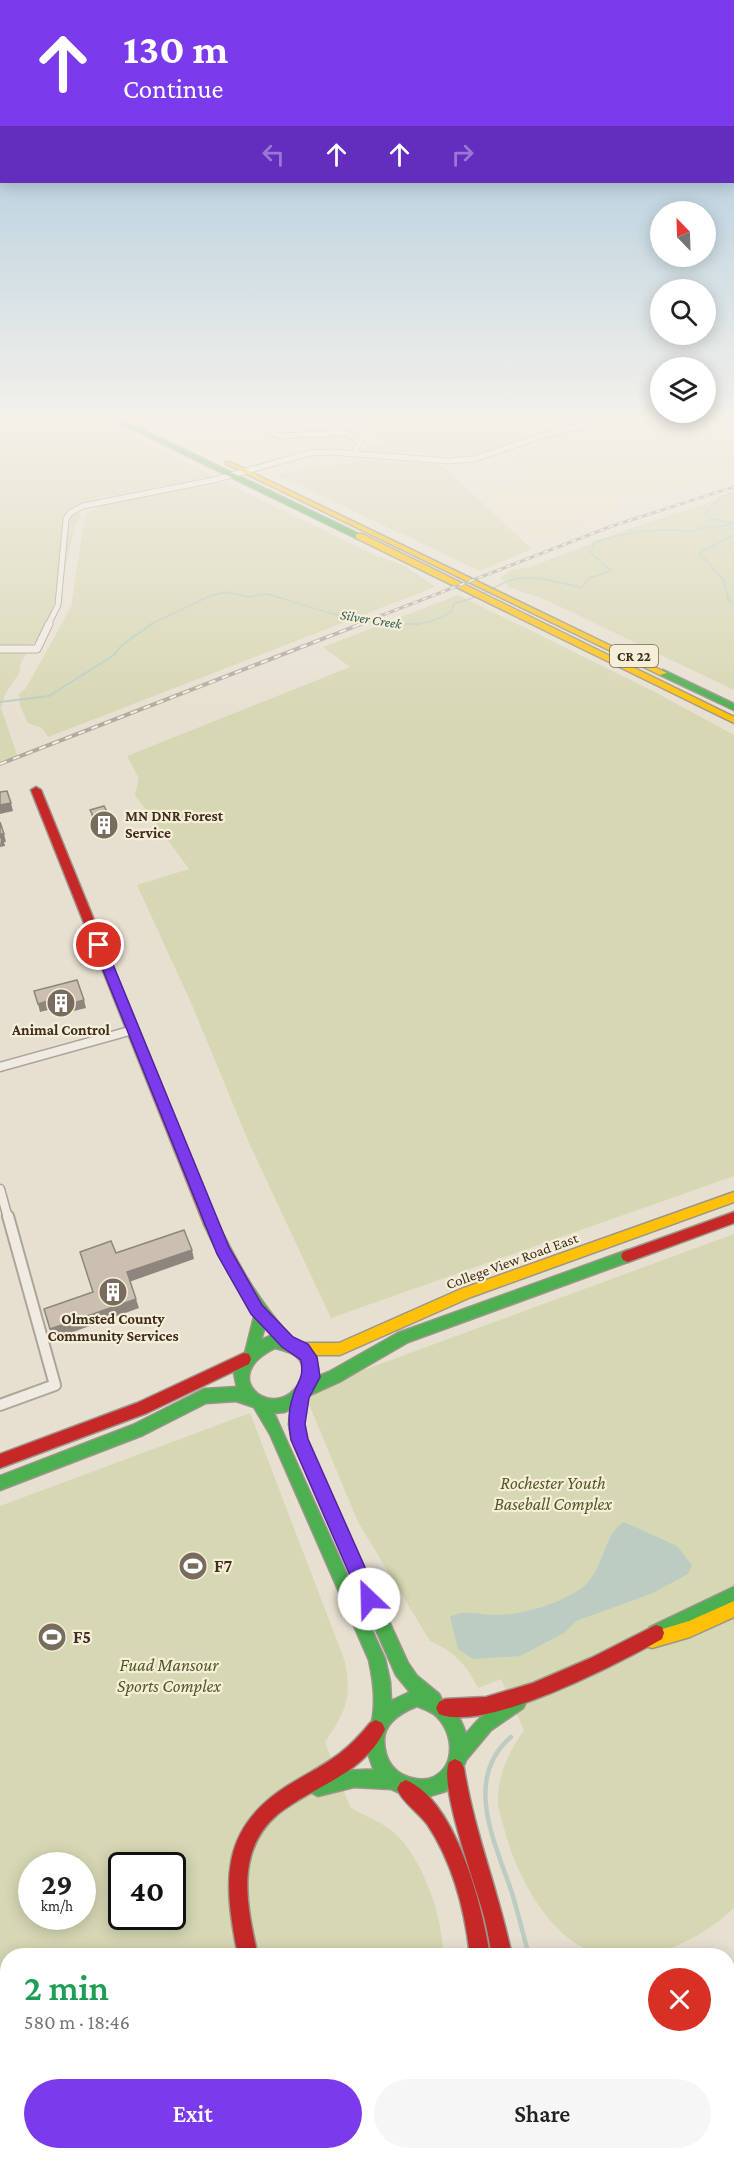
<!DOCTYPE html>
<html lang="en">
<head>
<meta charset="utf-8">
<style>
  :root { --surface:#fff; --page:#f6f6f6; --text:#202124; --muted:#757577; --accent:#7c3aed }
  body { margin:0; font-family:"Crimson Pro",serif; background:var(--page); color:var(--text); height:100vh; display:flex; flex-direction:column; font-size:22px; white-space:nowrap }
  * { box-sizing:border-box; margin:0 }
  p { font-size:20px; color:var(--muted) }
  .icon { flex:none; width:33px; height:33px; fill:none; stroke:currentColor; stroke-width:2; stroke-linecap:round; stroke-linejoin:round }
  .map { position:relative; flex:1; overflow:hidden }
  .drawer { position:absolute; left:0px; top:1948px; width:735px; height:212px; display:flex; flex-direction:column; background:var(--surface); border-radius:24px 24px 0 0; box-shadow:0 3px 15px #0003 }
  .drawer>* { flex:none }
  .guide { position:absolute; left:0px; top:0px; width:735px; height:183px; box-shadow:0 3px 15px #0003; background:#7c3aed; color:#fff; overflow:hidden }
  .needle { width:39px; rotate:337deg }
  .fabs { position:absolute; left:650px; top:201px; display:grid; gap:12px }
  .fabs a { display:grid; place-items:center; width:66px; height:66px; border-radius:50%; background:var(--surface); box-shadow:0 3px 15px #0003; font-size:30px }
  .speed { position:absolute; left:18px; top:1852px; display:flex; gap:12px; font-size:30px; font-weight:700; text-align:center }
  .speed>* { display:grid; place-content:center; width:78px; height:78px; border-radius:50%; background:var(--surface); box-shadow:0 3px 15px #0003; line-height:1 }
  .speed small { font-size:15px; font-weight:400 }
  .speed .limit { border:3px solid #111; border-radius:9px; background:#fff; color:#111 }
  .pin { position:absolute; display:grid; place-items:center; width:51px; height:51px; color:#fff; margin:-26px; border:3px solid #fff; border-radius:50%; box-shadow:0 2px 6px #0007 }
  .me { position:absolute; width:66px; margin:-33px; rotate:336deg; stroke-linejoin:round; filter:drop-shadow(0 0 4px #0008) }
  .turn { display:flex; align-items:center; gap:21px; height:126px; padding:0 24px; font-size:27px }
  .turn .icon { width:78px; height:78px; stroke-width:2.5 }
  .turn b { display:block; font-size:42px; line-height:51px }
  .lanes { display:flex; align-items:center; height:57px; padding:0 24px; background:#0003; justify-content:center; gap:30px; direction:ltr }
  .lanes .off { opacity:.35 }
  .round { display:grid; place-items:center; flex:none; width:63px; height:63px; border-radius:32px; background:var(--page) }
  .headline { display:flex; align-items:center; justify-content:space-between; height:102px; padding:0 24px }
  h1 { font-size:36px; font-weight:600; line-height:45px; color:#1e9e55 }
  .primary-button { display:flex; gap:12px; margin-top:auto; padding:12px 24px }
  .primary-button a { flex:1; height:69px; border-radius:36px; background:var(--accent); color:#fff; font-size:24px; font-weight:600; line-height:69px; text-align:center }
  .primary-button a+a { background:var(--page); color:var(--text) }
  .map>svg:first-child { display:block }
  .farmland { fill:#e6dfc2 }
  .green { fill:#d6d7b3; fill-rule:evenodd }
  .water { fill:#bcccc2 }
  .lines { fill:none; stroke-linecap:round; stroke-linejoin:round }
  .stream-far2 { stroke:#bcccc2; stroke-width:1.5 }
  .stream-far1 { stroke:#bcccc2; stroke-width:2 }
  .stream { stroke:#bcccc2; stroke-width:4.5 }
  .street-far3-casing { stroke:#ada599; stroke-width:7 }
  .street-far2-casing { stroke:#ada599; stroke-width:9 }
  .street-far1-casing { stroke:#ada599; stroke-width:11 }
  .street-casing { stroke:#ada599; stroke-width:14 }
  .fast-casing { stroke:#9c958a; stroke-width:3 }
  .slow-casing { stroke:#9c958a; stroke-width:3 }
  .jam-casing { stroke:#9c958a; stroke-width:3 }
  .street-far3 { stroke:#efebe3; stroke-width:5 }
  .street-far2 { stroke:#efebe3; stroke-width:7 }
  .street-far1 { stroke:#efebe3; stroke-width:8 }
  .street { stroke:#efebe3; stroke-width:10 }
  .fast { fill:#4caf50; fill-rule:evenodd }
  .slow { fill:#ffc107; fill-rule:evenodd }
  .jam { fill:#c62828; fill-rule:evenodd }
  .rail-far1-casing { stroke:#afaaa2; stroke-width:3 }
  .rail-casing { stroke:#afaaa2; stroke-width:4 }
  .rail-far1 { stroke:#f7eed8; stroke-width:1.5; stroke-dasharray:5; stroke-linecap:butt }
  .rail { stroke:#f7eed8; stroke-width:2; stroke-dasharray:7; stroke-linecap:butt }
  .wall { fill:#afa499 }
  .shaded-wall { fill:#8e867d }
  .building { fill:#cbbfb2; stroke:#8e867d; stroke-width:1.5 }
  .route { fill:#7c3aed; stroke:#51269a; stroke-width:1.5 }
  .labels { text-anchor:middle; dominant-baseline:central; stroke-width:4.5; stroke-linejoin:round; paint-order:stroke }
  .far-water-label { font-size:14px; font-style:italic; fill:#2f5d5a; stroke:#f7eed8 }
  .shield { fill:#f7eed8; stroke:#756857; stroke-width:1.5 }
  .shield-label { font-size:14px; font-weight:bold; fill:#3d2e20 }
  .poi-label { font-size:15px; font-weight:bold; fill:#3d2e20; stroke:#f7eed8 }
  .street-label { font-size:15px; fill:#3d2e20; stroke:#f7eed8 }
  .near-park-label { font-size:18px; font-style:italic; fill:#4d5a26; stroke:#f7eed8 }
  .near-poi-label { font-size:18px; font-weight:bold; fill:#3d2e20; stroke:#f7eed8; text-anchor:start }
</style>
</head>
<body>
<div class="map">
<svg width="734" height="2159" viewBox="0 0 734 2159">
  <rect width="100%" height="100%" fill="#e7e0d1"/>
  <path class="farmland" d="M647,417H734V474L666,495L616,504L611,512L563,529L555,535L534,540L513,526L480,497L485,490L538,477L509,452L545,438L604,424L617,432V427Z"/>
  <g class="green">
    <path d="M0,417H94L213,476L81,502L79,509L81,517L75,527L65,568L59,577L56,596L48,621L40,639L31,645L20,665V672L5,694L1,708L17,755L0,761Z"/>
    <path d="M360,417H592L553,431H526L527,439L501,450L478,454L437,456L413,451L385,455L363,451L362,448L387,441Z"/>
    <path d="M366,460L441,464L532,549L480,571L275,474Z"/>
    <path d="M226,483L375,555L405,566L435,587L48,737L42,728L28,723L20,706L19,694L26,688L71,607L85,514L107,503Z"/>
    <path d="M734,494V690L544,599L508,587L506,581L500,579L510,570L530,567L632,528Z"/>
    <path d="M458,595L653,691L734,735V1176L331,1318L250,1145L192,1005L137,885L189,869L135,795L139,778L127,756L350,667L323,647Z"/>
    <path d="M734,1234V1908C701,1939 656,1961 610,1956C554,1950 516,1876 504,1828C502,1820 498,1810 498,1802C498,1773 509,1752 524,1730L501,1679L478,1688C466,1664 455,1652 430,1641L358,1522L304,1392Z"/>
    <path d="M250,1413L344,1659C353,1696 346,1711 325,1742L350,1807C363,1815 379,1821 391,1830C421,1853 444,1918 443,1956H8V2152L402,2153L400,2159H0V1506ZM32,1866H82V1917H32ZM122,1866H172V1917H122Z"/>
  </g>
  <path class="water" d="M624,1522L677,1546L692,1565L688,1574L653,1593L576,1621L564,1633L520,1656L473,1659L458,1649L450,1617C464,1608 483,1616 499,1615C525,1614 562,1603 583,1587C604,1571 603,1534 624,1522Z"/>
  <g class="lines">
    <g class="stream-far2">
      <path d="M184,430L186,423L194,417"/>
      <path d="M734,535L699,553L724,580L728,599L734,604"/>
      <path d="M149,625L210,596L226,592L248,597L267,594C318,608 404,645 452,611L454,603C474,600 488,590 506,582C529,572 558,582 581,588L590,578L611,571L591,553L594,542C626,533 660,526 693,532C706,523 719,530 733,523L709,518L704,514L720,497L734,493"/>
    </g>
    <g class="stream-far1">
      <path d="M377,624H419"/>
      <path d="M0,702L49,696L114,655L122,645L152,624"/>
    </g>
    <path class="stream" d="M511,1737C463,1778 494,1840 511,1890C518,1912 523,1934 529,1956"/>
    <g class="street-far3-casing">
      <g id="street-far3">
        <path d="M249,417L246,419L248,424L280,436L338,433L349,434L360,442L354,453"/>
        <path d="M48,625L58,605L66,519L70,513L83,506L214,480L310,453L331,452L448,461L474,459L541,436L615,417"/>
      </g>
    </g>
    <g class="street-far2-casing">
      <path id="street-far2" d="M0,649H37L49,624"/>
    </g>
    <g class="street-far1-casing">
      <g id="street-far1">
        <path d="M0,1067L133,1030"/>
        <path d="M0,1189L8,1218"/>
      </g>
    </g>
    <g class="street-casing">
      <path id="street" d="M0,1405L55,1385L8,1216"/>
    </g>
    <g class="fast-casing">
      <g id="fast">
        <path d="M108,417H116L363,536L356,538Z"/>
        <path d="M663,670L734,704V710L660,675V671Z"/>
        <path d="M211,1219L216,1220C237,1263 259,1303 292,1338C295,1341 300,1342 304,1345C313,1352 321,1364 317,1377L329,1372L398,1333L628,1250L633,1252L635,1256L633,1260L408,1342L339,1382L308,1396L303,1424L306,1440L408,1663L417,1676L439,1694L442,1700C455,1707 461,1720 466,1734C479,1717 497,1702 517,1693L523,1696L526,1702L523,1708L491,1730L466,1760L458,1780L446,1791L423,1798L404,1795L391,1789L354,1787L318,1796L312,1793L309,1787L312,1781C332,1772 353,1769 374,1770C369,1757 364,1743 369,1729C370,1724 373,1720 373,1716C376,1697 373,1678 369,1660L270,1434L254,1407L236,1401L206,1403L143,1435L0,1490V1476L133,1425L204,1389L237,1387L234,1373L245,1353L255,1313C234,1285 218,1255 204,1224L206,1220ZM265,1326L272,1335L261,1340ZM275,1348C287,1351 301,1354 303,1368C305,1377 301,1383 295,1389C270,1419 217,1376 275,1348ZM291,1409L289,1424L292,1440L396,1675L410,1692L391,1701L390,1682L385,1659L274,1413L284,1412ZM417,1706C423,1708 429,1711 434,1714C453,1729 458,1764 434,1777C428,1780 422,1780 416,1779C395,1776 384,1761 384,1740C384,1722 402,1712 417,1706Z"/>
        <path d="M734,1587V1604L662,1639L656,1641L650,1639L648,1633L650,1627Z"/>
      </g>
    </g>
    <g class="slow-casing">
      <g id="slow">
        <path d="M226,462H230L667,673L660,675L226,464Z"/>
        <path d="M356,534H362L734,717V723L356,538Z"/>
        <path d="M734,1192V1202L471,1297L340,1355H302L297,1353L295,1349L297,1345L302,1343H339L461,1289Z"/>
        <path d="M734,1601V1617L690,1637L652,1648L646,1646L644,1640L646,1634L689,1621Z"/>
        <path d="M427,2152H447L446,2159H426Z"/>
        <path d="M452,2152H473L471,2159H451Z"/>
      </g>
    </g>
    <g class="jam-casing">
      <g id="jam">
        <path d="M36,787L41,790L218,1224L216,1228L211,1229L206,1228L204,1224L31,790Z"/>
        <path d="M734,1212V1223L628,1262L623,1260L621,1256L623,1252Z"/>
        <path d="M244,1353L249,1354L251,1359L249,1364L147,1413L0,1468V1454L137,1403Z"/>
        <path d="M656,1625L662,1627L664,1633L662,1639C619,1663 486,1733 439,1714L436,1708L439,1702L445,1699L486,1697L533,1683L591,1658Z"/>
        <path d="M376,1720L382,1723L385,1729C376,1750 356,1767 337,1778C317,1790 296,1800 278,1814C234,1851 247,1907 258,1956H238C224,1884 218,1830 287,1786C323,1764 342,1758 370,1723Z"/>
        <path d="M455,1759L461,1762L464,1768C474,1832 499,1892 512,1956H492C489,1939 486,1922 481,1906C473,1878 439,1785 449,1762Z"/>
        <path d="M406,1780C456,1801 483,1907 490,1956H470C465,1910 453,1863 427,1824C418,1812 403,1803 397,1789L400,1783Z"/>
        <path d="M36,2152H67L65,2159H34Z"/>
      </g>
    </g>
    <use href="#street-far3" class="street-far3"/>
    <use href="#street-far2" class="street-far2"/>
    <use href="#street-far1" class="street-far1"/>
    <use href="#street" class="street"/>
    <use href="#fast" class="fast"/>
    <use href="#slow" class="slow"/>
    <use href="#jam" class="jam"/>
    <g class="rail-far1-casing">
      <path id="rail-far1" d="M357,625L612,526L734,487"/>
    </g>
    <g class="rail-casing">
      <path id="rail" d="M0,764L361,624"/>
    </g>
    <use href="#rail-far1" class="rail-far1"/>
    <use href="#rail" class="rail"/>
  </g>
  <path class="wall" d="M90,810L114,825L116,833L102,837L92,818Z"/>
  <g class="shaded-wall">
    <path d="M11,803L13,811L0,814V805Z"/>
    <path d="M114,825L116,833L102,837L100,829Z"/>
    <path d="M1,834H4L6,842H4L5,846L0,847Z"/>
    <path d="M54,999L56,1008L40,1012L38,1004Z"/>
    <path d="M84,1000L86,1008L58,1015L56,1007Z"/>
    <path d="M192,1250L194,1259L129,1282L127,1272Z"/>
    <path d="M136,1299L139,1308L54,1339L50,1329Z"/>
  </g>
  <g class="building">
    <path d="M7,791L11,803L0,805V792Z"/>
    <path d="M104,806L114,825L100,829L90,810Z"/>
    <path d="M0,822L4,834H1L2,838H0Z"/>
    <path d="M77,980L84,1000L56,1007L54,999L38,1004L34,991Z"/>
    <path d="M184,1230L192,1250L127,1272L136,1299L50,1329L44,1309L93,1292L80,1252L111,1241L116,1253Z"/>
  </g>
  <linearGradient id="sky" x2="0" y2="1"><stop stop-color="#96bed9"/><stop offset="0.58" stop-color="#f4f1ea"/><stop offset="1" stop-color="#f4f1ea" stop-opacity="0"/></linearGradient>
  <rect width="734" height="719" fill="url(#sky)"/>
  <path class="route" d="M99,941L105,945L229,1247L262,1305L293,1337L308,1344L317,1357L320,1377L309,1398L305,1424L308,1439L379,1599L376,1605L369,1608L363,1605L291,1440C288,1425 288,1411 293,1396C298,1379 304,1380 301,1360L282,1347L251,1314L217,1254L93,945Z"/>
  <defs>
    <g id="building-disc" transform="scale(1.5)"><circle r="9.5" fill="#786c5e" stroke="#f7eed8"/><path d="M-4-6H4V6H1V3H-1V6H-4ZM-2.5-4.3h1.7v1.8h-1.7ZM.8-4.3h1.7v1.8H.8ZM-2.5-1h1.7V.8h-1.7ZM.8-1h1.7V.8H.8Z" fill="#fff"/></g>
    <g id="stadium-disc" transform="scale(1.5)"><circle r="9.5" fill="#786c5e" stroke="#f7eed8"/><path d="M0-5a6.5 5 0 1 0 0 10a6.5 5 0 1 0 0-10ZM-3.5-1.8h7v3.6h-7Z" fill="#fff"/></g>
  </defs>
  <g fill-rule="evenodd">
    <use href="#building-disc" x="104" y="825"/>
    <use href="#building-disc" x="61" y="1003"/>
    <use href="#building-disc" x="113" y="1292"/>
    <use href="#stadium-disc" x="193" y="1566"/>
    <use href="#stadium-disc" x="52" y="1637"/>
  </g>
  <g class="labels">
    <g class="far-water-label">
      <text transform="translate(371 619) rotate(9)">Silver Creek</text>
    </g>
    <rect class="shield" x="610" y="645" width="48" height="22" rx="4.5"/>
    <g class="shield-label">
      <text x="634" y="656">CR 22</text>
    </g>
    <g class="poi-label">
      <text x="125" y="816" text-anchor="start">MN DNR Forest<tspan x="125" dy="17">Service</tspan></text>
      <text x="61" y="1030">Animal Control</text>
      <text x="113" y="1319">Olmsted County<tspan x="113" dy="17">Community Services</tspan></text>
    </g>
    <g class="street-label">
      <text transform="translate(512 1261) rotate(-20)">College View Road East</text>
    </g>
    <g class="near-park-label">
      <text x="553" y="1483">Rochester Youth<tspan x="553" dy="21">Baseball Complex</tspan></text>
      <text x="169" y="1665">Fuad Mansour<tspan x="169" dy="21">Sports Complex</tspan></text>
    </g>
    <g class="near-poi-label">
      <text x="214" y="1566">F7</text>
      <text x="73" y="1637">F5</text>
    </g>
  </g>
</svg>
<div class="fabs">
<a><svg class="needle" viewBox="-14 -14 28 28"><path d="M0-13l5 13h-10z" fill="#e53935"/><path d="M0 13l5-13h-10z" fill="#757577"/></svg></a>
<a><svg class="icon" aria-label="search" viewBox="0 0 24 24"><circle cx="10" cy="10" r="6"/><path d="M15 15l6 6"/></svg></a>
<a><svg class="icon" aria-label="layers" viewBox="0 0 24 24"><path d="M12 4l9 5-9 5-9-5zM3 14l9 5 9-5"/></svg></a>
</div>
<div class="speed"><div>29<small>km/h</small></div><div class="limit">40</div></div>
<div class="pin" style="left:99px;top:945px;background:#d93025"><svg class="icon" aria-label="arrive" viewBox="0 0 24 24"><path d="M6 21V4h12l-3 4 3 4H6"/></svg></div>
<svg class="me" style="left:369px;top:1599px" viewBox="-20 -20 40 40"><circle r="19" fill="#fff"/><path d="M0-13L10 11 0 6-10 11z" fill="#7c3aed"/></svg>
<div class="guide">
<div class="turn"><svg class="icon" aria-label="ahead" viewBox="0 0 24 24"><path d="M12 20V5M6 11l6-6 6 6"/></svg><div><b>130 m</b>Continue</div></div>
<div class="lanes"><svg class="icon off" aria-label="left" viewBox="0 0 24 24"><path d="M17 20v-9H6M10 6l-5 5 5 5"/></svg><svg class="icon" aria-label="ahead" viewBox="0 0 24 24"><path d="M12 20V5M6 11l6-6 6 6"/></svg><svg class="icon" aria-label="ahead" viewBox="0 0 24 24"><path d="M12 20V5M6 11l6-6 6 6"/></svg><svg class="icon off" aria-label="right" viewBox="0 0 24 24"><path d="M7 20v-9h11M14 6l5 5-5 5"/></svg></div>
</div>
<section class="drawer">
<div class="headline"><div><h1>2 min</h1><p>580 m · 18:46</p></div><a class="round" style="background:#d93025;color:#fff"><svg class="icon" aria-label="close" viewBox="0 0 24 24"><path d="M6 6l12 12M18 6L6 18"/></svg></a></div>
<div class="primary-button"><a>Exit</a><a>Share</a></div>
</section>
</div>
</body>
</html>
